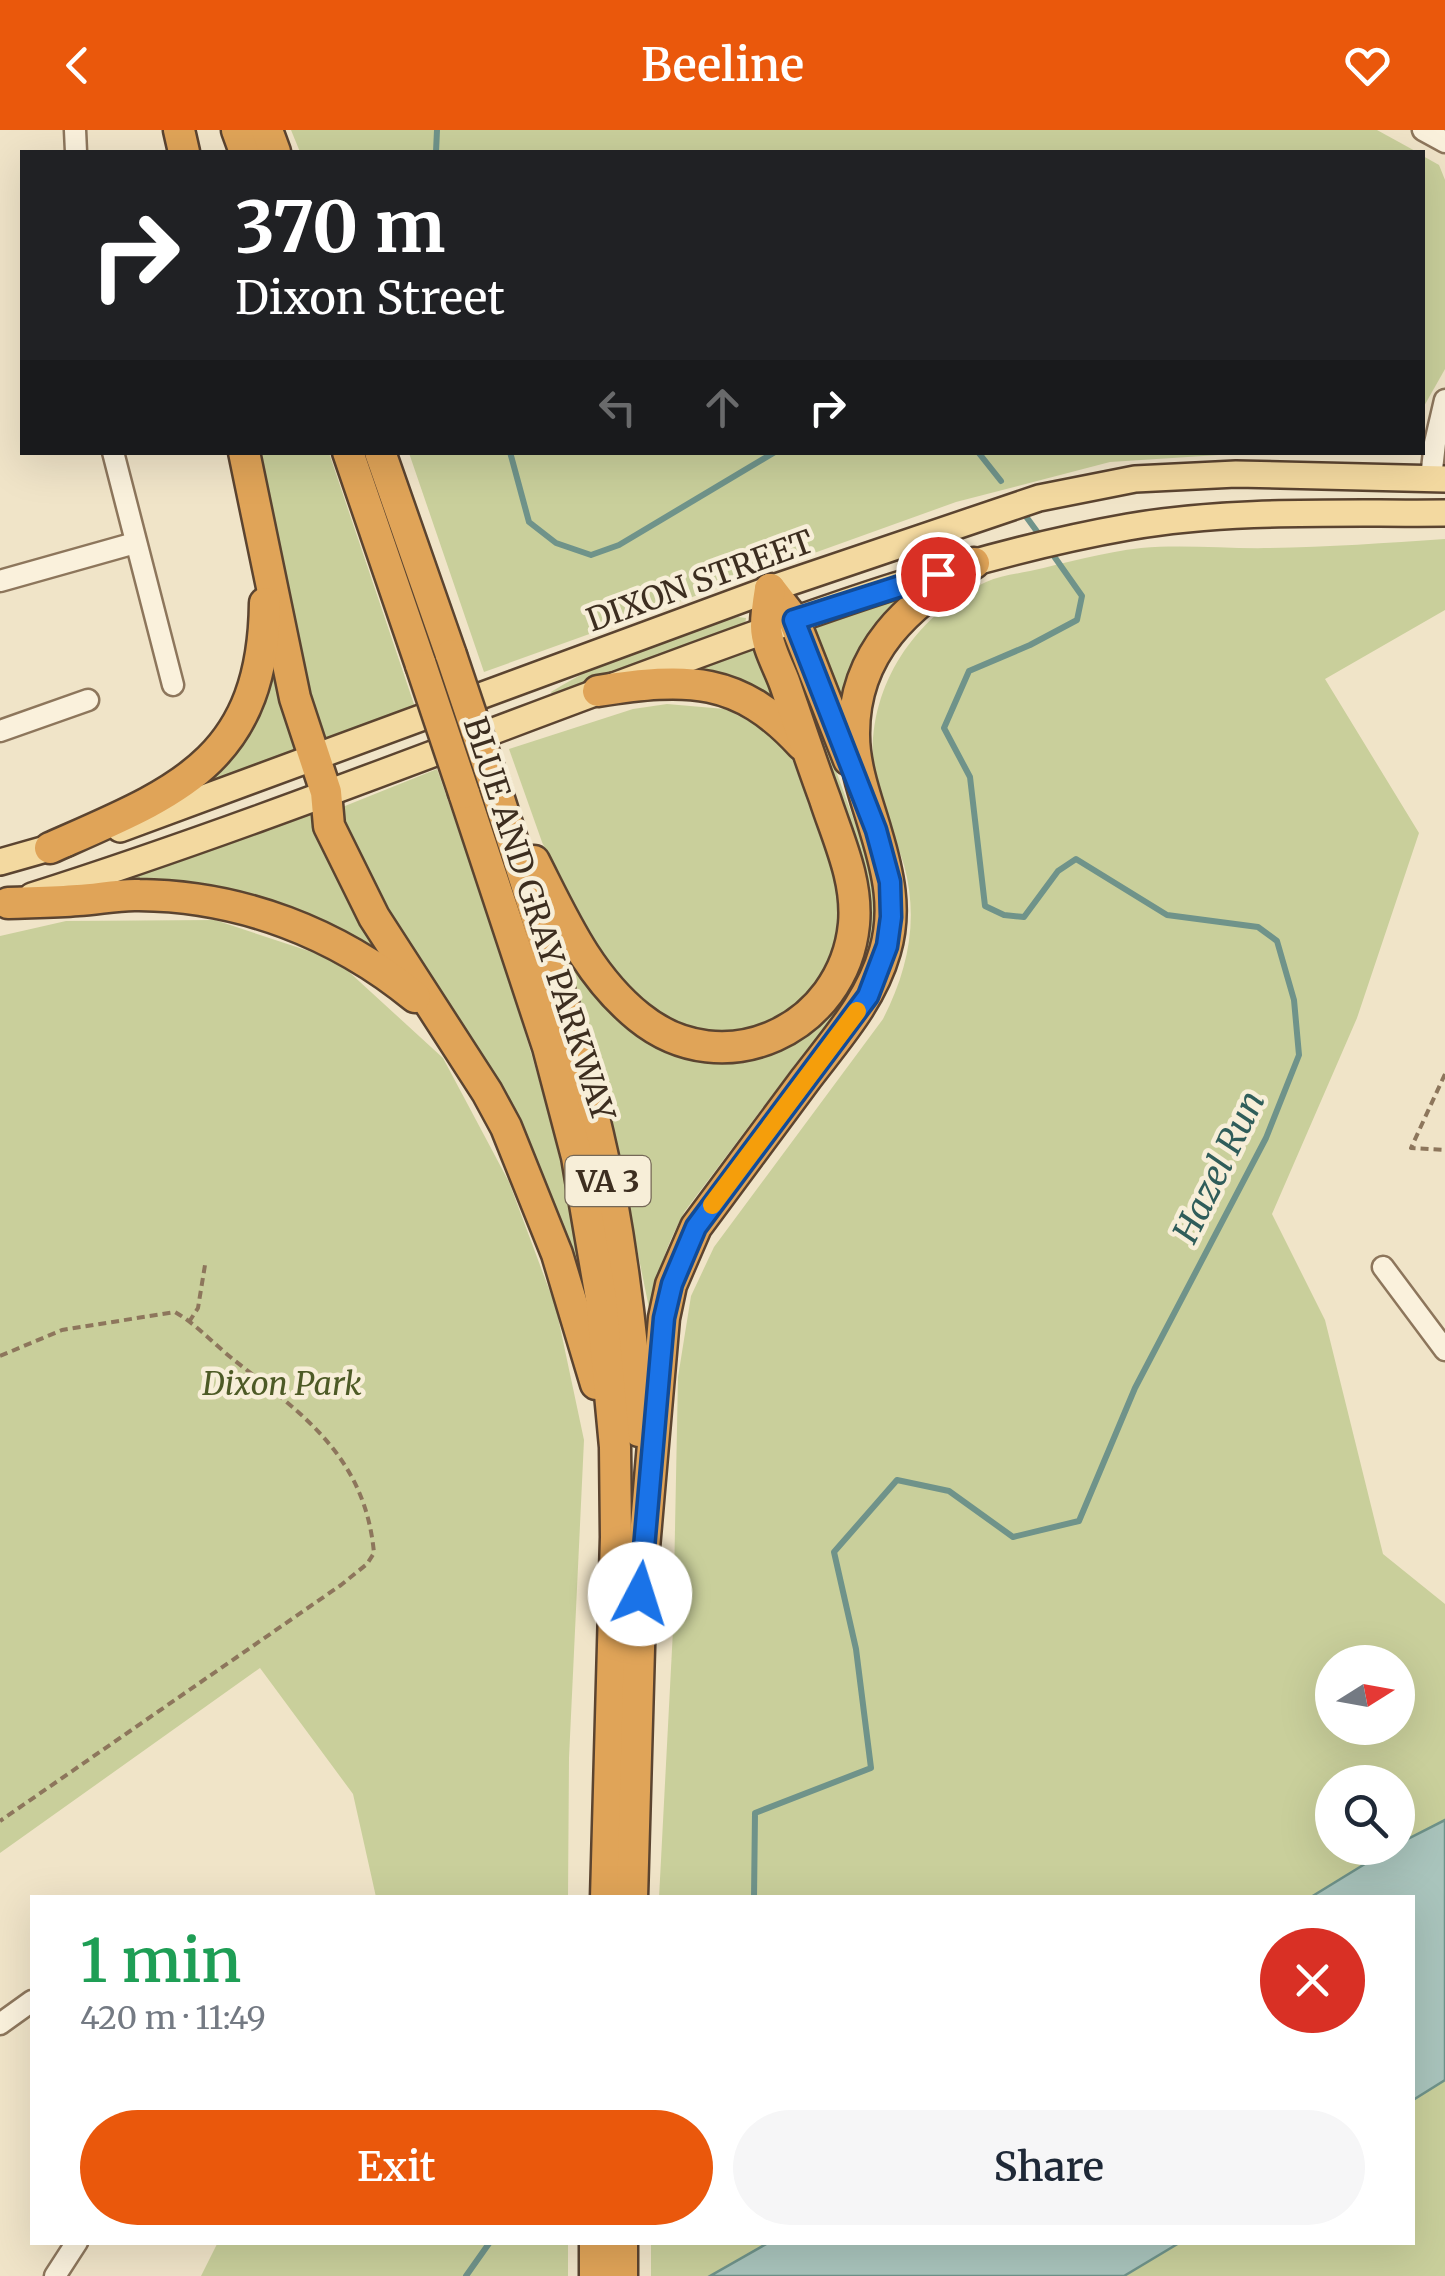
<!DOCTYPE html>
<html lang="en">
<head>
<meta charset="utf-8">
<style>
  :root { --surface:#fff; --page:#f6f6f7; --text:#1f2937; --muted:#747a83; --accent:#ea580c }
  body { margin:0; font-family:Merriweather,serif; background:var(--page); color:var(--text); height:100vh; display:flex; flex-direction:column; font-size:38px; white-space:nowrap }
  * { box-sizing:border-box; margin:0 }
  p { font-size:32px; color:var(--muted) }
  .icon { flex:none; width:55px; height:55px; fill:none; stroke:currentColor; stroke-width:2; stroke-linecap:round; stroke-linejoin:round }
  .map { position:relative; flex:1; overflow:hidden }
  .sheet { position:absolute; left:30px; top:1765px; width:1385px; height:350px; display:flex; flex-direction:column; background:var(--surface); border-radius:0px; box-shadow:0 10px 40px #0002 }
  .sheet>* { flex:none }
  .hud { position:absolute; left:20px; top:20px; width:1405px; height:305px; border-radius:0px; box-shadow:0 10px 40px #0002; background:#202124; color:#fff; overflow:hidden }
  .needle { width:65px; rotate:79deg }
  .controls { position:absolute; left:1315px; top:1515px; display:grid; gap:20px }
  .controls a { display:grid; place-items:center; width:100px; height:100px; border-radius:50%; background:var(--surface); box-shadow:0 10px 40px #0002; font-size:50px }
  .pin { position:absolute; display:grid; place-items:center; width:85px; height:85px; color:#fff; margin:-42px; border:5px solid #fff; border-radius:50%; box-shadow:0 2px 10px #0007 }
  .me { position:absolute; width:110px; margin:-55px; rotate:5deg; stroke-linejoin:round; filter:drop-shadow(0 0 8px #0008) }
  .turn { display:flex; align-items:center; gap:35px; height:210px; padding:0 50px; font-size:45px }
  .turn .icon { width:130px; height:130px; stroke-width:2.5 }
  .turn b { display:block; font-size:70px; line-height:85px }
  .lanes { display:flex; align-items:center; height:95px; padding:0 50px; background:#0003; justify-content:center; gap:50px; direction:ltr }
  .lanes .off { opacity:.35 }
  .round { display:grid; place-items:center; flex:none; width:105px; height:105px; border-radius:52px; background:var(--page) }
  .overview { display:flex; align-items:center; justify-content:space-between; height:170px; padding:0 50px }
  h1 { font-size:60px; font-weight:600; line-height:75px; color:#1e9e55 }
  .cta { display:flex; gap:20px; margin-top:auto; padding:20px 50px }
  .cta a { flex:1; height:115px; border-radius:60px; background:var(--accent); color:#fff; font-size:40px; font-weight:600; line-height:115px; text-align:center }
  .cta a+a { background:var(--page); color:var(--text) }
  header { display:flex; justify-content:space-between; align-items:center; height:130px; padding:0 50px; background:var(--accent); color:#fff; font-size:45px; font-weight:600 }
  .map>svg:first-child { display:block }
  .green { fill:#c9cf9b; fill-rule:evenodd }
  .water { fill:#a9c4bc; stroke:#6f938a; stroke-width:2.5 }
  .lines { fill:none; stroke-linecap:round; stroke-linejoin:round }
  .stream { stroke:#6f938a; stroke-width:6 }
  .minor-casing { stroke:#8d765c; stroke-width:25 }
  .major-casing { stroke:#5b4430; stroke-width:30 }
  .highway-casing { stroke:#5b4430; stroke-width:35 }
  .path { stroke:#8d765c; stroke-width:4; stroke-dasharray:8 5; stroke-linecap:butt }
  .minor { stroke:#faf1dc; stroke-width:20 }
  .major { stroke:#f3d9a0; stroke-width:25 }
  .highway { stroke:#e0a458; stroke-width:30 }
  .highway-bridge-casing { stroke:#5b4430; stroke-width:35; stroke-linecap:butt }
  .highway-bridge { stroke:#e0a458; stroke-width:30 }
  .route-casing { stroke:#114b97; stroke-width:25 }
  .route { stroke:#1a73e8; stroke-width:18 }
  .slow { stroke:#f59e0b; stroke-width:18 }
  .labels { text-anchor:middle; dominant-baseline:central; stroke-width:9; stroke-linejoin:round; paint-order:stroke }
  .shield { fill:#f7eed8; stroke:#756857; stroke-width:2.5 }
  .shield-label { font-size:30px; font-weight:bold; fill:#3d2e20 }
  .street-label { font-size:32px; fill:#3d2e20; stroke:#f7eed8 }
  .park-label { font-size:32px; font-style:italic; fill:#4d5a26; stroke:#f7eed8 }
  .water-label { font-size:35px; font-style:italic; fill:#2f5d5a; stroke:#f7eed8 }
</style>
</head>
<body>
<header><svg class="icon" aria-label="back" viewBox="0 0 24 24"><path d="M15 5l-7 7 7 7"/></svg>Beeline<svg class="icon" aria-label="heart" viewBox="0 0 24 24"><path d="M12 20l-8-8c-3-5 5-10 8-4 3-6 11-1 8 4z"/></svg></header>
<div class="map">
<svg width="1445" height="2146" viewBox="0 0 1445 2146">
  <rect width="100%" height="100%" fill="#f0e4c8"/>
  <g class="green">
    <path d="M291,0H1377L1417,22H300Z"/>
    <path d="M1423,26L1439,35L1445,50V239L1423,278Z"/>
    <path d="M254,323H329L415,577L320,612Z"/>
    <path d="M409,323V322L1250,323L1110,332L956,372L484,542Z"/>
    <path d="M1445,409V480L1325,549L1419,703L1357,888L1272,1084L1325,1190L1383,1424L1445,1474V1690L1398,1714V1652H1332V1718H1391L1311,1767L659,1768L673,1500L678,1247L691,1166L714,1117L883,889C908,840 919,790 904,735C895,704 878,674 874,642C864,561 913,486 986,452C999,446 1015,444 1030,441C1066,433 1104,422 1141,418C1183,414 1228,419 1270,418C1328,417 1387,413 1445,409ZM1332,1532H1398V1598H1332Z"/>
    <path d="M922,455L845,590L810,495Z"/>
    <path d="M738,487L746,488L745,495L553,566L551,562C608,526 673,505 738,487Z"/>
    <path d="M783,508L790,515L874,745L877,781L872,818L847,874L803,924L685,1081C668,1112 657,1143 649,1178L610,986L567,833L576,828L602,865L752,922L857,829L780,510Z"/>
    <path d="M756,516L779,572L683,543Z"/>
    <path d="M276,535L298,621L196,659L273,536Z"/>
    <path d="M667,574L725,579L757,595L785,617L803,649L835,731L843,784L829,841L793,885L747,909L666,895L615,847L568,770L542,712L509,619L633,579Z"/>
    <path d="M437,639C496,808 555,975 586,1153L577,1155L337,686L340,678Z"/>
    <path d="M314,682L403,845L371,820L104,756Z"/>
    <path d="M215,790L336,830L443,928L509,1052L556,1178L584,1310L569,1628L568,1767H376L353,1664L260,1538L0,1723V806L66,791Z"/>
    <path d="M1445,1950V2146H1124L1179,2113L1412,2112L1413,1970Z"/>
    <path d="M218,2112L568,2113V2146H201Z"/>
    <path d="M651,2113V2112L768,2113L710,2146H651Z"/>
  </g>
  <g class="water">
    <path d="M1445,1690V1950L1413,1970L1412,1768L1311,1767L1391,1718H1398V1714Z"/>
    <path d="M768,2113V2112L1179,2113L1124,2146H710Z"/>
  </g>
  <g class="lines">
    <g class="stream">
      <path d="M436,22L437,0"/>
      <path d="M510,322L529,392L556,413L591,425L619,415L775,322"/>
      <path d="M978,322L1001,351"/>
      <path d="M1022,381L1041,407"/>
      <path d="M754,1768L755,1683L871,1638L856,1519L834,1422L897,1350L949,1361L1013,1407L1079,1391L1135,1258L1266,1008L1299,925L1294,870L1277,811L1258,797L1167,785L1076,729L1058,741L1024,787L1004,785L985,776L970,647L944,598L969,541L1030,515L1077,490L1082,466L1051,422"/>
      <path d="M466,2146L490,2112"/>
    </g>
    <g class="minor-casing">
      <g id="minor">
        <path d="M75,0L76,22"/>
        <path d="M1423,0L1445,12"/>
        <path d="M113,322L173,555"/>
        <path d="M1431,348L1435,313L1445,270"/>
        <path d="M0,451L135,413"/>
        <path d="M0,601L88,570"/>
        <path d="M1383,1137L1445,1220"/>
        <path d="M0,1894L32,1871"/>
        <path d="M55,2146L77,2112"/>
      </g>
    </g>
    <g class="major-casing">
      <g id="major">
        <path d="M120,699L770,459L1039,368L1135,349L1236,344L1445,349"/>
        <path d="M0,732L67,713"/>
        <path d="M32,766C246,698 455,614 665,537C816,481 969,425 1128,397C1232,379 1340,384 1445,383"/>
      </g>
    </g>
    <g class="highway-casing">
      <g id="highway">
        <path d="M179,0L184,22"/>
        <path d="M237,0L245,22"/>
        <path d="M267,0L275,22"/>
        <path d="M244,322L295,568L326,662L329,696L374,787L487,962L506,997L557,1124L596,1254"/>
        <path d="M348,322L421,535"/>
        <path d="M380,322L451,525"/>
        <path d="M770,459L794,490L849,630"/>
        <path d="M598,561C687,547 739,546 802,615"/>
        <path d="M494,653C537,789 584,925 611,1066C625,1144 634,1222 639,1301"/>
        <path d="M464,663L548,917L577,1027L601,1168L615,1317L616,1407L606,1768"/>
        <path d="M50,718C177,662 263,632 265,473"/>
        <path d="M534,731C563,788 588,846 639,887C724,956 844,899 854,794C858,750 838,709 825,669C811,631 798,592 785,554C779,537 766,515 766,496C766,484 768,471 770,459"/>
        <path d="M8,773C31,772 55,772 78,770C98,769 119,764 139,765C241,766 337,803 415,867"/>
        <path d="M640,1464L664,1188L671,1155L696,1097C732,1048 769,999 805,950C836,909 871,871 885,821C897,780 888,742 876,702C867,671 854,638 854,605C853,521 909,474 974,433"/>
        <path d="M632,1768L641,1447"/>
        <path d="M595,2112V2146"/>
        <path d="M622,2112V2146"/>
      </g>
    </g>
    <g class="path">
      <path d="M1445,944L1411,1018L1445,1020"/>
      <path d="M189,1192L198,1178L205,1135"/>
      <path d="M0,1226L62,1200L175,1182C196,1194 215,1215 234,1230C304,1285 365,1327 374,1423L367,1434L341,1455L0,1691"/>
    </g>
    <use href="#minor" class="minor"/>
    <use href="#major" class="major"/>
    <use href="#highway" class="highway"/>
    <g class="highway-bridge-casing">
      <g id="highway-bridge">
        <path d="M451,525L494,653"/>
        <path d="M421,535L464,663"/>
      </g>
    </g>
    <use href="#highway-bridge" class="highway-bridge"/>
  </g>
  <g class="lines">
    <g class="route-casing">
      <path id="route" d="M640,1464L664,1188L672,1154L696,1097L868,866L887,816L891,787L890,752L876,700L794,490L938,444"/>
    </g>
    <use href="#route" class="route"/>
    <path class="slow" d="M712,1075L857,881"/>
  </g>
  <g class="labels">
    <rect class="shield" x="565.5" y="1026" width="85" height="50" rx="8"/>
    <g class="shield-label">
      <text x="608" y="1051">VA 3</text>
    </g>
    <g class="street-label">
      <text transform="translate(700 451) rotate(-20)">DIXON STREET</text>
      <text transform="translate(539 789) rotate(72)">BLUE AND GRAY PARKWAY</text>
    </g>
    <g class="park-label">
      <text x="282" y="1254">Dixon Park</text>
    </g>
    <g class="water-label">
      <text transform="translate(1219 1037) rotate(-64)">Hazel Run</text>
    </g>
  </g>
</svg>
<div class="controls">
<a><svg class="needle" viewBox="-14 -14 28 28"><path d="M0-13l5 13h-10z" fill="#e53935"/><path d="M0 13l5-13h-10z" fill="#747a83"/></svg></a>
<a><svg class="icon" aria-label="search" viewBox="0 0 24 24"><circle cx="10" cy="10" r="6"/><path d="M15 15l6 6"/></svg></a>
</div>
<div class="pin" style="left:938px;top:444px;background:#d93025"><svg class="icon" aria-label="arrive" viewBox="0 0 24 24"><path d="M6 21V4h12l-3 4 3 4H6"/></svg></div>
<svg class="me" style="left:640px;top:1464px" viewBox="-20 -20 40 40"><circle r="19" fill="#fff"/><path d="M0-13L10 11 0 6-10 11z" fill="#1a73e8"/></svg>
<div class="hud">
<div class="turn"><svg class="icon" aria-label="right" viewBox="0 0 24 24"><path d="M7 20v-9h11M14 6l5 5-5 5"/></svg><div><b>370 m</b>Dixon Street</div></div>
<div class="lanes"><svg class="icon off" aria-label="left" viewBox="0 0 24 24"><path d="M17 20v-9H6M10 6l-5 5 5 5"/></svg><svg class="icon off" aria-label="ahead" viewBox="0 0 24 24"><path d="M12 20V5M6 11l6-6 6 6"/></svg><svg class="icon" aria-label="right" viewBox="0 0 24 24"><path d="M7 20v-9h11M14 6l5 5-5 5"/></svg></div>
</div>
<section class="sheet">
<div class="overview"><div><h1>1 min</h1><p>420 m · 11:49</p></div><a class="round" style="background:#d93025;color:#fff"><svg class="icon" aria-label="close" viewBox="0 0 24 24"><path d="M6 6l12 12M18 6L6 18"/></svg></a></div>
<div class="cta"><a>Exit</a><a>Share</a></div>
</section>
</div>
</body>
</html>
